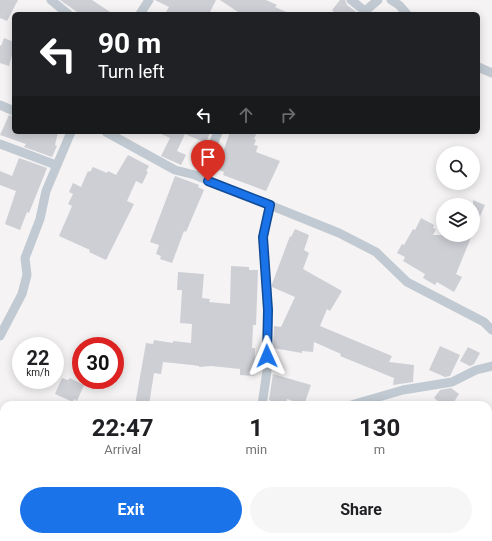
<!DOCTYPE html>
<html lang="en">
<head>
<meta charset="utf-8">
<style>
  :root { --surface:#fff; --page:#f6f6f6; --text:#202124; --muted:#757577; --accent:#1a73e8 }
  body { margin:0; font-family:Roboto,sans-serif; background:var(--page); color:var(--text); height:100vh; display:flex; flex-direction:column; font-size:15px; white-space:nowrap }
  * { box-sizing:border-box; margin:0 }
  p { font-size:13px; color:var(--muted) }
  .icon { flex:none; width:22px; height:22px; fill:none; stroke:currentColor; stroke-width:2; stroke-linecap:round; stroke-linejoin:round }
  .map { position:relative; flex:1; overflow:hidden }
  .sheet { position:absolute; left:0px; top:401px; width:492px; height:140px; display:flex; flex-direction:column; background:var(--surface); border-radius:12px 12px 0 0; box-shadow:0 2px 10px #0003 }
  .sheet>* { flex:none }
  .top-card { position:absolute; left:12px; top:12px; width:468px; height:122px; border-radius:6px; box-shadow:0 2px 10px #0003; background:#202124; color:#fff; overflow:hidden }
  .buttons { position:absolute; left:436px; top:146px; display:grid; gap:8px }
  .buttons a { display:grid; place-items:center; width:44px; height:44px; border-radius:50%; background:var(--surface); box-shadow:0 2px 10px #0003; font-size:20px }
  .speed { position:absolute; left:12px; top:337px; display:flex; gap:8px; font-size:20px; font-weight:700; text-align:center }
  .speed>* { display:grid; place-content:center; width:52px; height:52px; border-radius:50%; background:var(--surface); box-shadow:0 2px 10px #0003; line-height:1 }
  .speed small { font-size:10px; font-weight:400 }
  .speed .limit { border:6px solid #d22; background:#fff; color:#111 }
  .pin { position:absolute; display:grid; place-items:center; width:34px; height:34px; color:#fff; margin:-41px -17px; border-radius:50% 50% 50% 0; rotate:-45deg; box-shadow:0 0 4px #0007 }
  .pin .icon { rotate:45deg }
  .me { position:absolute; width:44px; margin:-22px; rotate:359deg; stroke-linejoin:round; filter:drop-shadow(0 0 3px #0008) }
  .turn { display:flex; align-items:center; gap:14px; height:84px; padding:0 20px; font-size:18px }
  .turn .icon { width:52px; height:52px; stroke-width:2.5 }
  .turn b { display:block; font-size:28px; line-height:34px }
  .lanes { display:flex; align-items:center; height:38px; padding:0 20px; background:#0003; justify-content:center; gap:20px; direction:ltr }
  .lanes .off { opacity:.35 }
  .eta { display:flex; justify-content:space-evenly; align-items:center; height:68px; text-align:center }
  .eta b { font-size:24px; font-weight:700; line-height:28px }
  .button { display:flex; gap:8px; margin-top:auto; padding:8px 20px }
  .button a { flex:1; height:46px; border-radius:24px; background:var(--accent); color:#fff; font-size:16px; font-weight:700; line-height:46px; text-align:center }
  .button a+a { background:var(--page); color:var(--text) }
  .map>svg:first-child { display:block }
  .building { fill:#cdcfd5 }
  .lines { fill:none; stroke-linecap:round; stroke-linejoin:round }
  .minor { stroke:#c1cad2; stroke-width:9 }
  .route-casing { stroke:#114b97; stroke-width:10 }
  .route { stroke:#1a73e8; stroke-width:7 }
</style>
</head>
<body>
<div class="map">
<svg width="492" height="541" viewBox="0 0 492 541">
  <rect width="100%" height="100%" fill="#f5f3f3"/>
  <g class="building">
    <path d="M0,0H18L7,21L0,18Z"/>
    <path d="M60,0H92L113,14H80Z"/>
    <path d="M155,0H216L209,14H165L169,7Z"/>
    <path d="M220,0H266L277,5L275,7L291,14H241Z"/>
    <path d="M340,0H345L347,5L359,14H336L332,10Z"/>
    <path d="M4,38L14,42V48L9,66L0,63V45L1,46Z"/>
    <path d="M9,115L14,117V132H58L55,145L57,146L52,157L24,147L26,144L0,135Z"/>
    <path d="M157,132H210L206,143L185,134L177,151L186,155L181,165L161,156L170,138Z"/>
    <path d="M230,132H257L254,139L256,140L254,145L258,146L256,152L280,161L266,191L223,175L224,172L217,169Z"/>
    <path d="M128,155L149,166L146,171L148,172L142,184L136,181L127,201L134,204L106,260L89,252L90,250L59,236L72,206L68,204L73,194L69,192L73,183L81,187L88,171L90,172L93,167L107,173L108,171L116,175Z"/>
    <path d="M19,158L47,168L29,213L27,212L20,230L5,224L16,191L0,185V171L12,176Z"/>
    <path d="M175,176L199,185L198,187L204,190L186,232L184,231L172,263L160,259L161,256L156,254L159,245L150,242Z"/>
    <path d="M473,200L485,205L473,232Z"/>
    <path d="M421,218L434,225L433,228L436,229L433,235H472L456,274L462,277L454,292L437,282L435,285L423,278L425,274L403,261L405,257L397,253L402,244L404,245L413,229L415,230Z"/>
    <path d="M295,229L309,235L304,250L309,253L303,269L342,291L330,311L327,309L320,326L392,356L389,362L414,365L413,382L393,385L394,378L340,356L341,354L314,342L313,352L302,351V353L273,348L274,326L281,327L295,297L272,287V284L290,236L291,237Z"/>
    <path d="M231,266L249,267V270H258L256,325H253L252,348H255L254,376L240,375V369L211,366L199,367V366L192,365L163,362L161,374L154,373L149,405H135L146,343L153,344L154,340L173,343V341L191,343L192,324L180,323L182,290H177L178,272L204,274L202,298L210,299L209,302L230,304Z"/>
    <path d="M440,346L460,355L450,376L445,377L429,370Z"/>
    <path d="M468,347L480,353L474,364L470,366L460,361Z"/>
    <path d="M273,374L311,385L304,405L287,399L286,403L280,401L279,404L269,400Z"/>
    <path d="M62,378L68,380L70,378L84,385L77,401L74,399L73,402L55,394Z"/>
    <path d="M451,388L459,394L452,405H443L434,398L440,390Z"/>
  </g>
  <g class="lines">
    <g class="minor">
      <path d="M51,0L68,14"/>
      <path d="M351,0L365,11L378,0"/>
      <path d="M391,0L399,5L407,14"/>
      <path d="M140,14L149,0"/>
      <path d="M478,67L492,73"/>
      <path d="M0,105L14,111"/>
      <path d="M106,132L175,170L195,175L339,233L376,252L407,282L484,322L492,330"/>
      <path d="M0,144L56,165"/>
      <path d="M200,177L218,132"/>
      <path d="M0,336L22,294L27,275L25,258L40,219L46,191L71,132"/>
      <path d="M262,405L267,371L268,310L263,237L270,205"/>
      <path d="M351,405L403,390L452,382L476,370L492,366"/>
      <path d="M0,455L4,458"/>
      <path d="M251,537L252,541"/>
    </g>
  </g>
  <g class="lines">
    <g class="route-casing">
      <path id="route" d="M208,181L270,205L263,237L268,310L267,356"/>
    </g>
    <use href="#route" class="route"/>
  </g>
</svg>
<div class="buttons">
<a><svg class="icon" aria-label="search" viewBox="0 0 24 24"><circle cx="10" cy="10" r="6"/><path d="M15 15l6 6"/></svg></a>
<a><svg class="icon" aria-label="layers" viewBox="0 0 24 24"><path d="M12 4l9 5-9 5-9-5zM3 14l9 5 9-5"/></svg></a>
</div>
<div class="speed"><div>22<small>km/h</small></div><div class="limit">30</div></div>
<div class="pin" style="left:208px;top:181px;background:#d93025"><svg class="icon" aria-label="arrive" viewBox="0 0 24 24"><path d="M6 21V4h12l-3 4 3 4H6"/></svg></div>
<svg class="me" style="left:267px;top:356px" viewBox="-20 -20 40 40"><path d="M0-17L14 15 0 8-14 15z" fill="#1a73e8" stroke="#fff" stroke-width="4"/></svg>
<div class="top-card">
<div class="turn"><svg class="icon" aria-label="left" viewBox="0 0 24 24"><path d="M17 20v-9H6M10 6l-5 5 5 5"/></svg><div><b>90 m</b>Turn left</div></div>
<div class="lanes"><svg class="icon" aria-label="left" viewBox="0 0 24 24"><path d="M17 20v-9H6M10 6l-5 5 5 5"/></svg><svg class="icon off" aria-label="ahead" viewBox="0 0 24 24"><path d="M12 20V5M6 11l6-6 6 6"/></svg><svg class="icon off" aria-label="right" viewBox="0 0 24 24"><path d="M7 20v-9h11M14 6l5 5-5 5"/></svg></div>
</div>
<section class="sheet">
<div class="eta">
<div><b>22:47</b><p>Arrival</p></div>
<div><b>1</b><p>min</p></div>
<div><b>130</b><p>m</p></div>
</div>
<div class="button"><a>Exit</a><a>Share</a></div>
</section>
</div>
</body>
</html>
